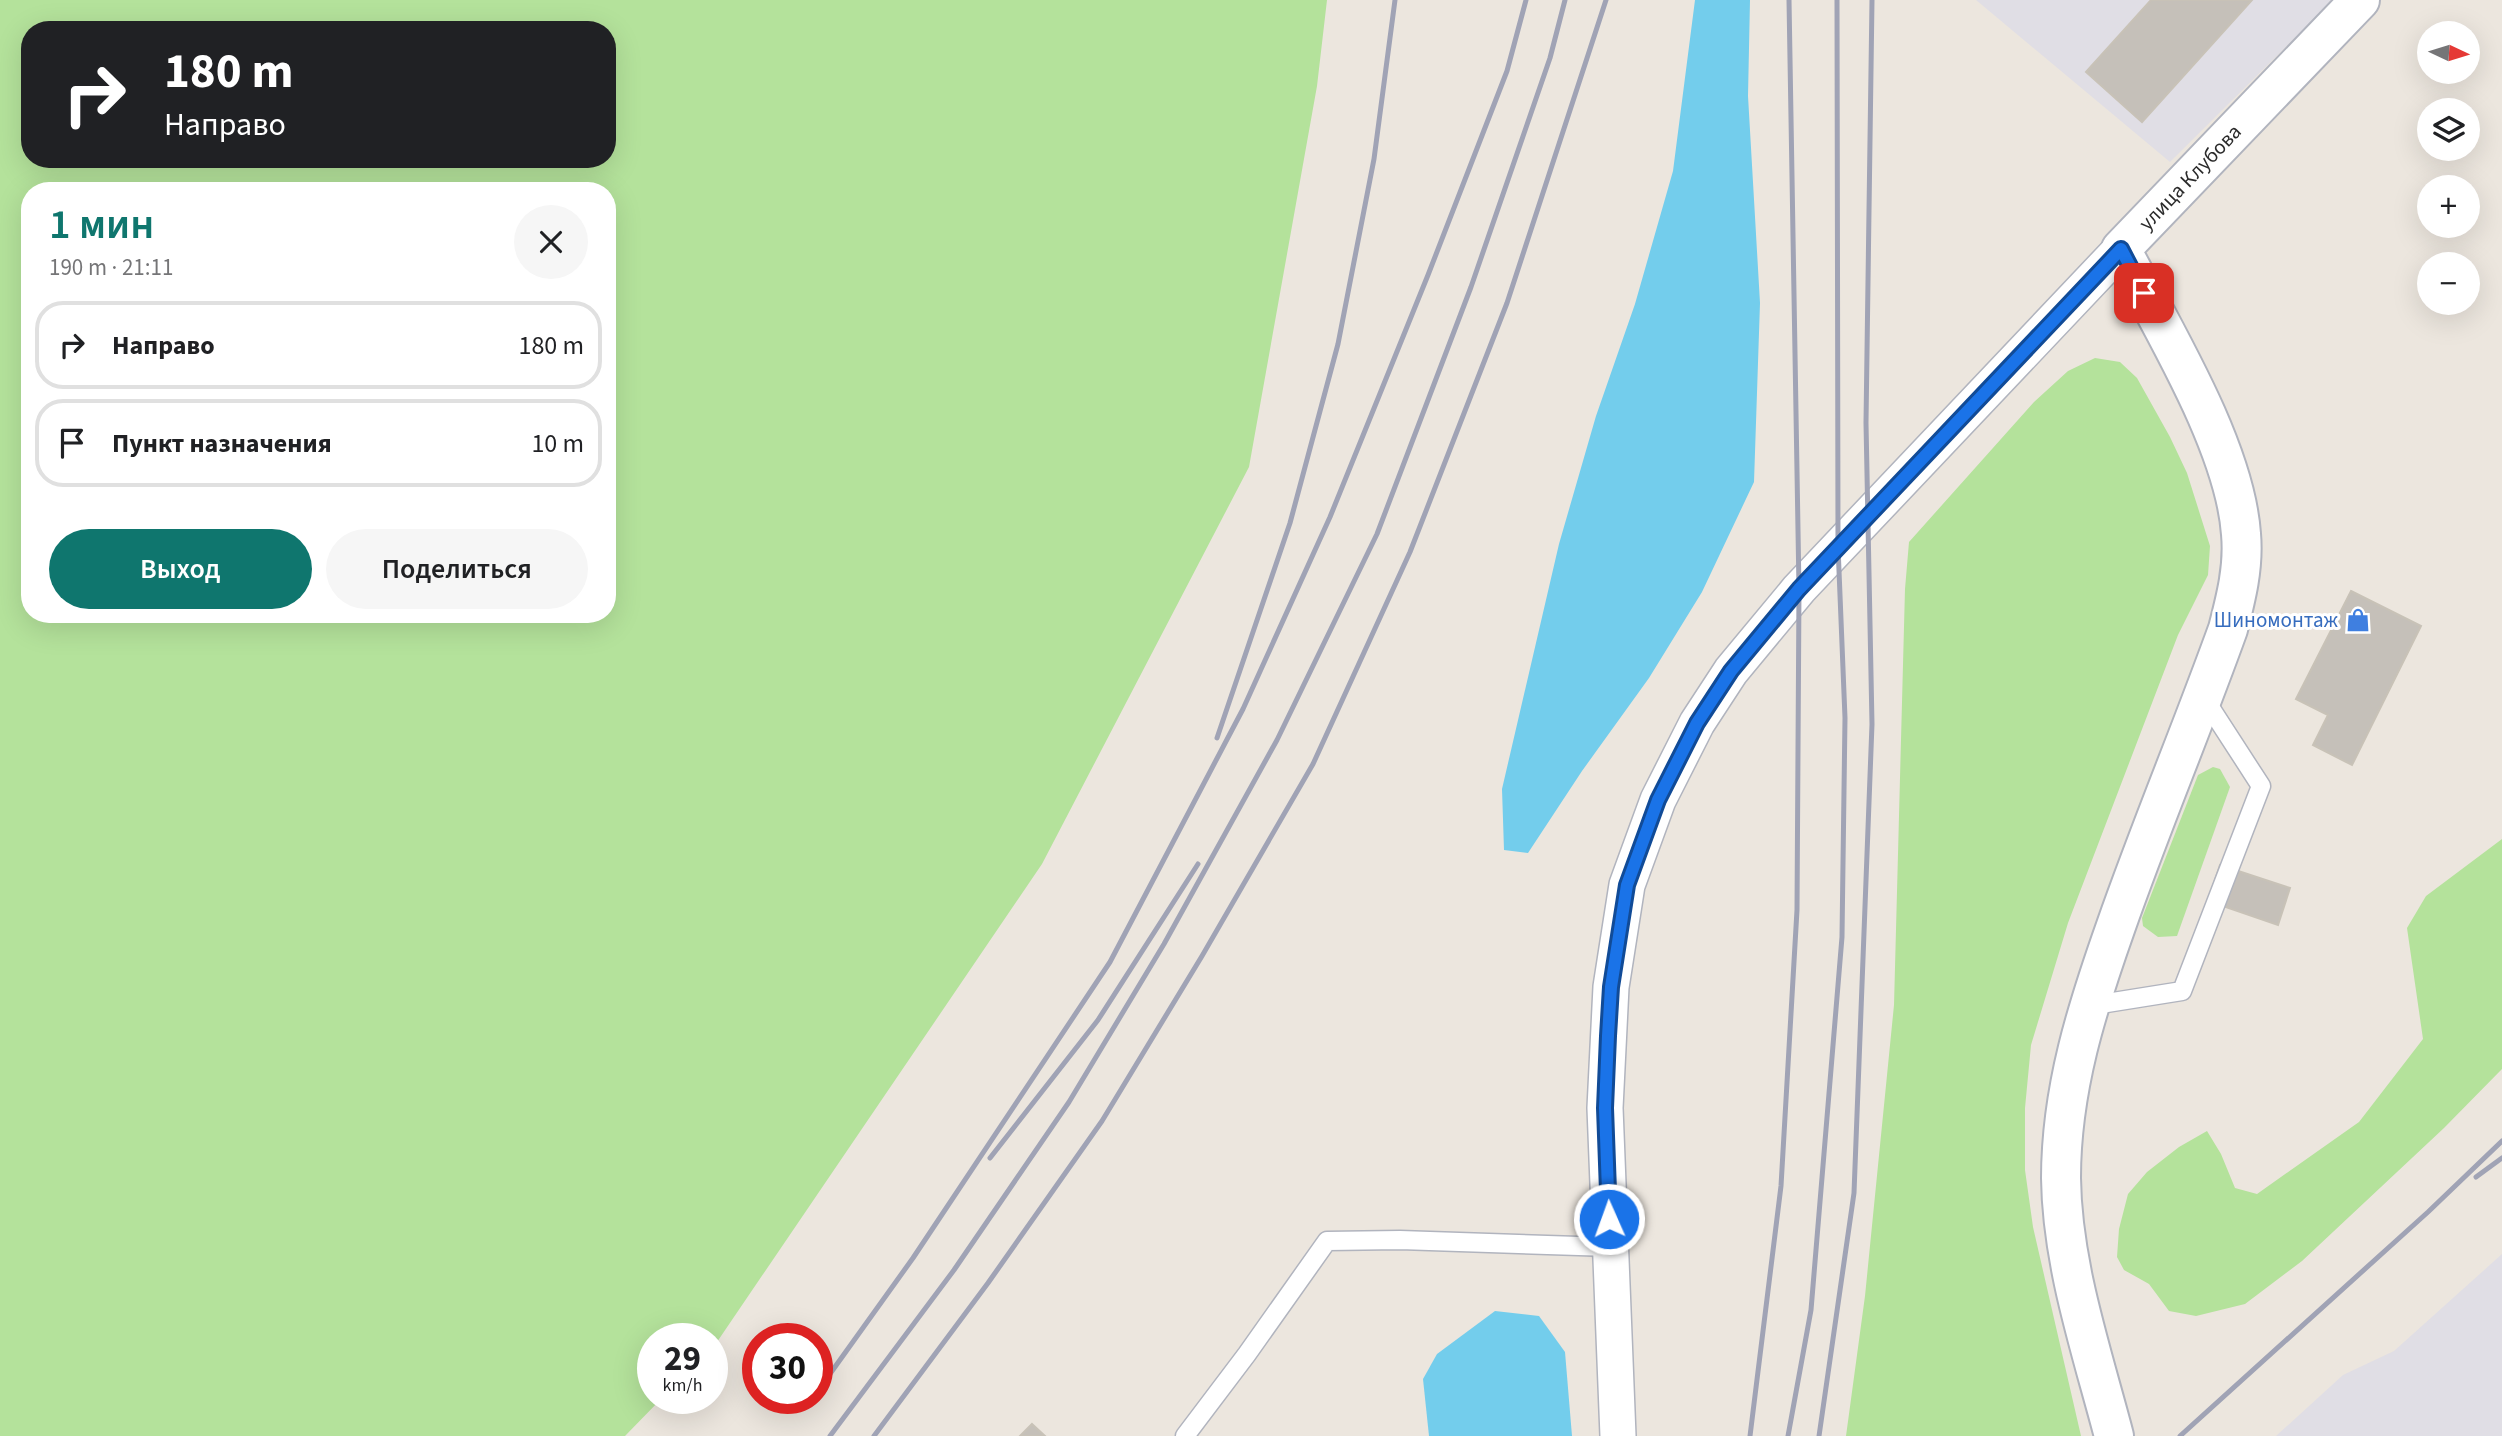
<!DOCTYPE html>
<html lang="ru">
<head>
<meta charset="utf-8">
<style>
  :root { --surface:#fff; --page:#f6f6f6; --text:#202124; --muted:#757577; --line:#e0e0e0; --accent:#0f766e }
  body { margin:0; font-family:"Source Sans 3",sans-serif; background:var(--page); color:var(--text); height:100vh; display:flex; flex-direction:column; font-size:26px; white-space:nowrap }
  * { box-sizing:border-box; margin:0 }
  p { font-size:23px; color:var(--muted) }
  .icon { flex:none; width:38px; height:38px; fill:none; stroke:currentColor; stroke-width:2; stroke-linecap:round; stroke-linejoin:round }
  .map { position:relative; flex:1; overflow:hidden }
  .sheet { position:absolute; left:21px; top:182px; width:595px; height:441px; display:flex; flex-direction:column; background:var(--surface); border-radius:28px; box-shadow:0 7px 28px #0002 }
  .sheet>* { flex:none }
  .banner { position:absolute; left:21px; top:21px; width:595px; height:147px; border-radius:28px; box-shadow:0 7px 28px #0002; background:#202124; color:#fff; overflow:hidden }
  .needle { width:46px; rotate:94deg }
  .tools { position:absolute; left:2417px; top:21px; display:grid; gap:14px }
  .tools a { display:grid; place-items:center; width:63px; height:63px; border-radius:50%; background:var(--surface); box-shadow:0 7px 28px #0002; font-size:35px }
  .speed { position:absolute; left:637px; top:1323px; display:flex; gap:14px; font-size:35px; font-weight:700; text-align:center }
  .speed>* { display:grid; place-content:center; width:91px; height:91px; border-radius:50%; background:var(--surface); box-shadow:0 7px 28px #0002; line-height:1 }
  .speed small { font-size:18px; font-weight:400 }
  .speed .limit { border:10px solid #d22; background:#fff; color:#111 }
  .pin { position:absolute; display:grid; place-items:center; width:60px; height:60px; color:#fff; margin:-30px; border-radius:14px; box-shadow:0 4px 10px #0006 }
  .me { position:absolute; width:77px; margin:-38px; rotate:358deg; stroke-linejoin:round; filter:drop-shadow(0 0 5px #0008) }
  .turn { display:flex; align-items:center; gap:24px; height:147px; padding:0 28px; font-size:32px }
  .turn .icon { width:91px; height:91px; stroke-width:2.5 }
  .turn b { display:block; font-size:49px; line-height:60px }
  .round { display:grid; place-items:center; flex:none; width:74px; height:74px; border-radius:37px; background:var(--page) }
  .overview { display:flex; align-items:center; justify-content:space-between; height:119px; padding:0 28px }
  h1 { font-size:42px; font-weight:600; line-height:52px; color:var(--accent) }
  .cta { display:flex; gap:14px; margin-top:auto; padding:14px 28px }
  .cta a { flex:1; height:80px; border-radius:42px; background:var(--accent); color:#fff; font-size:28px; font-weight:600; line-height:80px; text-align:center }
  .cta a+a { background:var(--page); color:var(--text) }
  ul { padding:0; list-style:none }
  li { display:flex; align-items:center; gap:21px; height:88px; margin:0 14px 10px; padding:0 14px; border:4px solid var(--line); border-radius:28px }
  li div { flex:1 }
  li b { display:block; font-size:26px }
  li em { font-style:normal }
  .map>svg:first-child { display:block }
  .industrial { fill:#e0dee5 }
  .green { fill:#b4e29b; fill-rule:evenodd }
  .water { fill:#73cdec }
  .building { fill:#c5c0b9; stroke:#c8c2b7; stroke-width:2 }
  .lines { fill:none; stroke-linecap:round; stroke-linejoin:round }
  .service-casing { stroke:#b1b4be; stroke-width:21 }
  .minor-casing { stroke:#b1b4be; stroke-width:38 }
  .secondary-casing { stroke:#b1b4be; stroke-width:42 }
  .service { stroke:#fff; stroke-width:18 }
  .minor { stroke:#fff; stroke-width:35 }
  .secondary { stroke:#fff; stroke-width:38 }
  .rail { stroke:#a0a3b5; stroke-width:5 }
  .route-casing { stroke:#114b97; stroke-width:18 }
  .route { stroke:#1a73e8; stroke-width:12 }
  .labels { text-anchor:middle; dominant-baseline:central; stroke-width:6; stroke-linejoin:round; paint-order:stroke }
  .street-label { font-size:21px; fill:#2b2b2b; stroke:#fff }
  .shop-label { font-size:21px; fill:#366cbe; stroke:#fff; text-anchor:end }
</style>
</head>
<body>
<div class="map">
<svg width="2502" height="1436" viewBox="0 0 2502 1436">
  <rect width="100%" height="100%" fill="#ece6de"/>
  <g class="industrial">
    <path d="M1976,0H2333L2170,162Z"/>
    <path d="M2502,1254V1436H2276L2343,1375L2394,1351Z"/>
  </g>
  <g class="green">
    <path d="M0,0H1327L1317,86L1249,467L1042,864L717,1342L712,1347V1339H653V1398H662L625,1436H0ZM30,30H607V159H30ZM30,191H607V614H30Z"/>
    <path d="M2095,358L2120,362L2137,378L2170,437L2187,473L2210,546L2208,575L2178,635L2068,923L2031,1045L2025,1108V1170L2033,1227L2081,1436H1846L1865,1296L1894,1005L1905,589L1909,542L2034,402L2068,371Z"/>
    <path d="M2213,767L2220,769L2230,787L2177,936L2158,937L2143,926L2142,918L2198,775Z"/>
    <path d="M2502,839V1069L2444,1128L2302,1261L2245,1304L2196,1316L2169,1311L2149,1284L2124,1270L2117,1257L2119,1229L2128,1194L2147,1172L2179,1147L2207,1131L2221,1154L2235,1188L2257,1194L2359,1122L2423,1039L2407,928L2426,896Z"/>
  </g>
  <g class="water">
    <path d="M1695,0H1750L1748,96L1760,303L1754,482L1702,592L1649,678L1582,771L1528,853L1504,850L1502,789L1559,544L1596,416L1635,304L1673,171Z"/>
    <path d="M1495,1311L1539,1316L1565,1352L1572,1436H1429L1423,1379L1437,1354Z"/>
  </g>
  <g class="building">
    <path d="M2151,0H2252L2142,122L2086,72Z"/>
    <path d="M2351,591L2421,626L2352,765L2313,745L2328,715L2296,699Z"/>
    <path d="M2220,865L2290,888L2278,925L2208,901Z"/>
    <path d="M1032,1424L1045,1436H1020Z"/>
  </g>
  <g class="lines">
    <g class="service-casing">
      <g id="service">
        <path d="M2088,1006L2182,991L2261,786L2204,698"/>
        <path d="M1185,1436L1247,1354L1327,1241L1400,1240L1610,1247"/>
      </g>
    </g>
    <g class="minor-casing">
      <path id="minor" d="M1618,1436L1605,1108L1611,987L1627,885L1658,800L1697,723L1731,671L1799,589L2121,249"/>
    </g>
    <g class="secondary-casing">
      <g id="secondary">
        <path id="s1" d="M2114,1436C2092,1352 2062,1265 2061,1178C2061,1089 2087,1008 2116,926C2151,826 2192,729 2228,629C2236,598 2244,567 2241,534C2235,446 2162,328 2121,249L2360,0"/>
      </g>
    </g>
    <use href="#service" class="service"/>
    <use href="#minor" class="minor"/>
    <use href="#secondary" class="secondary"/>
    <g class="rail">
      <path d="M1217,738L1290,523L1338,344L1374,159L1395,0"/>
      <path d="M990,1158L1098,1020L1198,864"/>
      <path d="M2476,1177L2502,1158"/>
      <path d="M817,1392L913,1258L1110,962L1243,709L1330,517L1428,275L1507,71L1526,0"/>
      <path d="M830,1436L954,1270L1069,1102L1164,944L1277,740L1377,534L1471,287L1550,58L1565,0"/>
      <path d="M874,1436L988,1283L1102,1121L1202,956L1313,764L1410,552L1507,303L1606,0"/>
      <path d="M1750,1436L1781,1186L1797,910L1799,589L1789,0"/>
      <path d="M1788,1436L1811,1310L1842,937L1845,718L1838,546L1837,0"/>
      <path d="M1819,1436L1854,1193L1872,724L1866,423L1872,0"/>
      <path d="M2180,1436L2428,1212L2502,1141"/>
    </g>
  </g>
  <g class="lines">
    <g class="route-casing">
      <path id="route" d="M1609,1219L1605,1108L1608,1036L1611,987L1627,885L1658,800L1697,723L1731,671L1799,589L2121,249L2144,293"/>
    </g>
    <use href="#route" class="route"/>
  </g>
  <defs>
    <g id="shop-bare" transform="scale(1.89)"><path d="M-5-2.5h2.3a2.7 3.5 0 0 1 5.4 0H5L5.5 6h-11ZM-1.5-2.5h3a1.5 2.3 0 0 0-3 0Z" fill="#3f7fe0" stroke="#fff" stroke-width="2.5" paint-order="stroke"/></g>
  </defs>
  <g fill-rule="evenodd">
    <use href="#shop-bare" x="2358" y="620"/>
  </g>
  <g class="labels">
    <g class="street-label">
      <text stroke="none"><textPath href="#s1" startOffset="1348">улица Клубова</textPath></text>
    </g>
    <g class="shop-label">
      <text x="2338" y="620">Шиномонтаж</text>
    </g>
  </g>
</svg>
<div class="tools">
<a><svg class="needle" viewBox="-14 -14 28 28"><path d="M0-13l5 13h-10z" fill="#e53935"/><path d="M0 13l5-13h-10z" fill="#757577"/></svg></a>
<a><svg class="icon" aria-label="layers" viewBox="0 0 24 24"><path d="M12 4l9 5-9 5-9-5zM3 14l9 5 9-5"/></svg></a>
<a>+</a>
<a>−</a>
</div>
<div class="speed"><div>29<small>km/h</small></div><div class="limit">30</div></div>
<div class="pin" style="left:2144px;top:293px;background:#d93025"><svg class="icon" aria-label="arrive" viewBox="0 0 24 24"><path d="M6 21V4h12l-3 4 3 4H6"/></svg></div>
<svg class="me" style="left:1609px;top:1219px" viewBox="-20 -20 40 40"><circle r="17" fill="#1a73e8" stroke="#fff" stroke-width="3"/><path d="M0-11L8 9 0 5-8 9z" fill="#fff"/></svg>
<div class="banner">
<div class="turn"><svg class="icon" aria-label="right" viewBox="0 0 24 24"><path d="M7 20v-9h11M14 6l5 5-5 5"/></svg><div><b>180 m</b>Направо</div></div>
</div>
<section class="sheet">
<div class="overview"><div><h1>1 мин</h1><p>190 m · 21:11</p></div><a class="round"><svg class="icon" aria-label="close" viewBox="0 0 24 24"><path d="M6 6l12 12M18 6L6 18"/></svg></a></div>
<ul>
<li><svg class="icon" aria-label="right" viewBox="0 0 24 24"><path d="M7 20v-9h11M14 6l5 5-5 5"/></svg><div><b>Направо</b></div><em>180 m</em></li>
<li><svg class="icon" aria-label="arrive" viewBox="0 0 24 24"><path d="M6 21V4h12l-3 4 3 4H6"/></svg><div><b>Пункт назначения</b></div><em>10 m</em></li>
</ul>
<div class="cta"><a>Выход</a><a>Поделиться</a></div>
</section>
</div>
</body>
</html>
